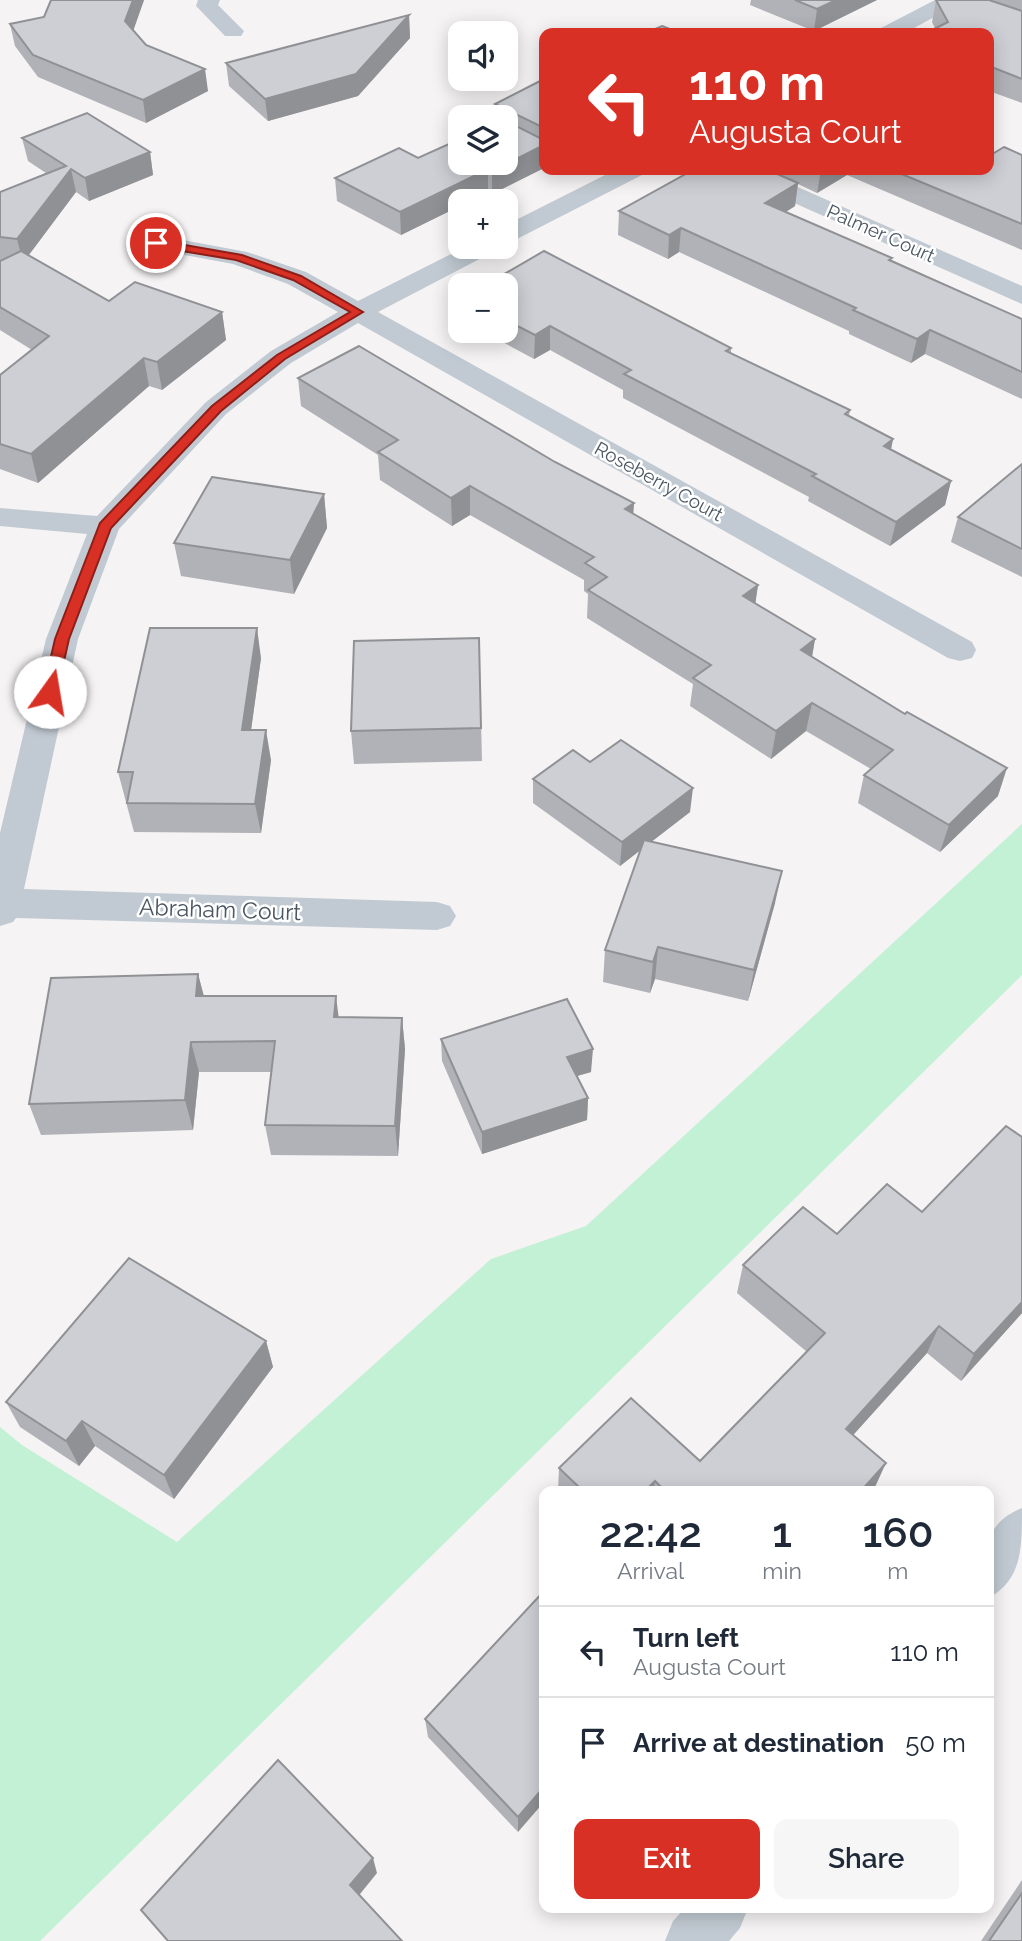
<!DOCTYPE html>
<html lang="en">
<head>
<meta charset="utf-8">
<style>
  :root { --surface:#fff; --page:#f6f6f7; --text:#1f2937; --muted:#747a83; --line:#e0e1e3; --accent:#d93025 }
  body { margin:0; font-family:Raleway,sans-serif; background:var(--page); color:var(--text); height:100vh; display:flex; flex-direction:column; font-size:26px; white-space:nowrap }
  * { box-sizing:border-box; margin:0 }
  p { font-size:23px; color:var(--muted) }
  .icon { flex:none; width:38px; height:38px; fill:none; stroke:currentColor; stroke-width:2; stroke-linecap:round; stroke-linejoin:round }
  .map { position:relative; flex:1; overflow:hidden }
  .drawer { position:absolute; left:539px; top:1486px; width:455px; height:427px; display:flex; flex-direction:column; background:var(--surface); border-radius:14px; box-shadow:0 4px 18px #0003 }
  .drawer>* { flex:none }
  .guide { position:absolute; left:539px; top:28px; width:455px; height:147px; border-radius:14px; box-shadow:0 4px 18px #0003; background:#d93025; color:#fff; overflow:hidden }
  .controls { position:absolute; left:448px; top:21px; display:grid; gap:14px }
  .controls a { display:grid; place-items:center; width:70px; height:70px; border-radius:14px; background:var(--surface); box-shadow:0 4px 18px #0003; font-size:35px }
  .pin { position:absolute; display:grid; place-items:center; width:60px; height:60px; color:#fff; margin:-30px; border:4px solid #fff; border-radius:50%; box-shadow:0 2px 7px #0007 }
  .me { position:absolute; width:77px; margin:-38px; rotate:13deg; stroke-linejoin:round; filter:drop-shadow(0 0 5px #0008) }
  .turn { display:flex; align-items:center; gap:24px; height:147px; padding:0 35px; font-size:32px }
  .turn .icon { width:91px; height:91px; stroke-width:2.5 }
  .turn b { display:block; font-size:49px; line-height:60px }
  .eta { display:flex; justify-content:space-evenly; align-items:center; height:119px; text-align:center }
  .eta b { font-size:42px; font-weight:600; line-height:49px }
  .cta { display:flex; gap:14px; margin-top:auto; padding:14px 35px }
  .cta a { flex:1; height:80px; border-radius:14px; background:var(--accent); color:#fff; font-size:28px; font-weight:600; line-height:80px; text-align:center }
  .cta a+a { background:var(--page); color:var(--text) }
  ul { padding:0; list-style:none }
  li { display:flex; align-items:center; gap:21px; height:91px; padding:0 35px; border-top:2px solid var(--line) }
  li div { flex:1 }
  li b { display:block; font-size:26px }
  li em { font-style:normal }
  .map>svg:first-child { display:block }
  .green { fill:#c3f1d5 }
  .lines { fill:none; stroke-linecap:round; stroke-linejoin:round }
  .minor { fill:#c1cad2; fill-rule:evenodd }
  .wall { fill:#b0b2b7 }
  .shaded-wall { fill:#909195 }
  .building { fill:#cdcfd5; stroke:#909195; stroke-width:2 }
  .route { fill:#d93025; stroke:#8d1f18; stroke-width:2 }
  .labels { text-anchor:middle; dominant-baseline:central; stroke-width:5; stroke-linejoin:round; paint-order:stroke }
  .far-street-label { font-size:19px; fill:#4a5661; stroke:#fff }
  .street-label { font-size:23px; fill:#4a5661; stroke:#fff }
</style>
</head>
<body>
<div class="map">
<svg width="1022" height="1941" viewBox="0 0 1022 1941">
  <rect width="100%" height="100%" fill="#f5f3f3"/>
  <path class="green" d="M1022,824V975L40,1941H0V1427L22,1445L177,1542L491,1259L586,1226Z"/>
  <g class="lines">
    <g class="minor">
      <path d="M198,0H220L218,5L244,31L241,36H225L200,10L196,6Z"/>
      <path d="M935,0H962L958,4L905,33H878L881,28Z"/>
      <path d="M615,170H645L642,175L515,240L506,243V225Z"/>
      <path d="M728,170H759L1022,286V304L731,175Z"/>
      <path d="M156,235L247,252L306,272L358,301L465,247H497L493,252L378,312L972,642L976,650L972,658L960,661L948,658L358,323L291,363L226,414L119,529L78,639L24,889L437,902L450,906L456,916L450,926L437,930L16,918L13,922L0,926V833L46,639L87,534L0,526V508L97,516L206,402L271,351L338,312L288,284L233,264L147,248L143,243L147,238Z"/>
      <path d="M1022,1508C1022,1549 1022,1579 989,1598C987,1557 978,1526 1022,1508Z"/>
      <path d="M685,1908H748L740,1928L729,1941H665L673,1921Z"/>
    </g>
  </g>
  <g class="wall">
    <path d="M144,0L133,30L146,45L208,91L146,123L38,77L15,46L10,24L44,17Z"/>
    <path d="M751,0H877L814,31L750,5Z"/>
    <path d="M936,0H1022V103L989,91V33L935,28L932,22Z"/>
    <path d="M409,15L410,38L358,96L268,121L229,86L226,63Z"/>
    <path d="M544,79V168L492,194L488,192L460,201V206L401,235L337,201L335,178L418,158L506,163V117H495V104Z"/>
    <path d="M22,138L150,152L153,175L89,201L76,192L28,255L109,301L222,312L226,340L162,390L149,386L38,483L0,469V375L32,350L0,330V261L2,260H0V192L46,173L28,161Z"/>
    <path d="M1022,155V250L847,175L817,193L798,184L795,206L786,212L1022,319V399L925,354L911,363L849,334V331L679,252L668,259L618,235L619,211L693,170H989Z"/>
    <path d="M544,251L731,348V353L850,410L849,416L893,439L891,450L951,481L945,505L890,546L808,501L809,497L623,398V390L550,350L534,359L482,331H506V285H487V284Z"/>
    <path d="M298,378L555,462L634,503L633,514L758,585L755,603L815,639L812,657L998,796L940,852L858,803L864,775L871,769L806,731L771,759L690,706L693,684L587,618L588,594L584,591V580L470,515L452,526L380,480L378,455L301,406Z"/>
    <path d="M1022,464V577L951,542L958,517Z"/>
    <path d="M324,494L327,528L294,594L181,576L174,543Z"/>
    <path d="M479,638L482,761L354,764L351,731Z"/>
    <path d="M261,658L251,730L271,760L261,833L134,832L118,772Z"/>
    <path d="M590,762L690,812L651,842L775,903L748,1001L655,979L650,993L603,982L605,950L641,849L620,866L533,803V779Z"/>
    <path d="M198,974L204,996L339,1017L402,1018L405,1049L398,1156L271,1155L265,1125L271,1072H199L193,1130L41,1135L29,1104Z"/>
    <path d="M441,1039L591,1072L577,1076L588,1098L587,1120L482,1154L442,1061Z"/>
    <path d="M1022,1137V1313L961,1381L927,1353L853,1435L875,1487L871,1491H558L559,1468L700,1461L807,1352L737,1293L743,1265L837,1234L922,1212Z"/>
    <path d="M266,1341L273,1367L174,1499L95,1446L79,1466L20,1427L6,1402Z"/>
    <path d="M544,1591L518,1832L428,1737L425,1719Z"/>
    <path d="M1022,1880V1941H981Z"/>
  </g>
  <g class="shaded-wall">
    <path d="M133,0H144L129,43L125,21Z"/>
    <path d="M836,0H877L814,31L817,9Z"/>
    <path d="M409,15L410,38L358,96L268,121L265,99Z"/>
    <path d="M205,69L208,91L146,123L143,100Z"/>
    <path d="M544,145V168L492,194V171Z"/>
    <path d="M150,152L153,175L89,201L85,178Z"/>
    <path d="M71,169L76,192L23,263L17,239Z"/>
    <path d="M488,169V192L469,201H460V206L401,235L400,212Z"/>
    <path d="M821,170H848L847,175L817,193Z"/>
    <path d="M798,183L795,206L762,227L765,203Z"/>
    <path d="M681,228L679,252L668,259L669,235Z"/>
    <path d="M222,312L226,340L162,390L157,362Z"/>
    <path d="M550,326V350L534,359L535,335Z"/>
    <path d="M930,330L925,354L911,363L917,339Z"/>
    <path d="M144,358L149,386L38,483L31,454Z"/>
    <path d="M893,439L888,463L884,446Z"/>
    <path d="M951,481L945,505L890,546L896,522Z"/>
    <path d="M470,486V515L452,526L451,498Z"/>
    <path d="M324,494L327,528L294,594L290,560Z"/>
    <path d="M634,503L632,531L625,509Z"/>
    <path d="M758,585L754,613L743,596Z"/>
    <path d="M257,628L261,658L247,759L242,730Z"/>
    <path d="M815,639L810,668L801,650Z"/>
    <path d="M812,703L806,731L771,759L776,731Z"/>
    <path d="M266,730L271,760L261,833L255,804Z"/>
    <path d="M1007,768L998,796L940,852L949,825Z"/>
    <path d="M693,788L690,812L620,866L622,842Z"/>
    <path d="M782,871L775,903L748,1001L754,970Z"/>
    <path d="M658,947L655,979L650,993L653,962Z"/>
    <path d="M198,974L206,1005L196,996Z"/>
    <path d="M336,996L340,1028L334,1017Z"/>
    <path d="M402,1018L405,1049L398,1156L395,1126Z"/>
    <path d="M191,1042L199,1072L193,1130L185,1100Z"/>
    <path d="M593,1049L591,1072L566,1079L567,1057Z"/>
    <path d="M588,1098L587,1120L482,1154V1132Z"/>
    <path d="M1022,1302V1313L961,1381L974,1354Z"/>
    <path d="M939,1326L927,1353L837,1453L846,1429Z"/>
    <path d="M266,1341L273,1367L174,1499L164,1475Z"/>
    <path d="M82,1421L95,1446L79,1466L66,1441Z"/>
    <path d="M886,1463L875,1487L871,1491H861Z"/>
    <path d="M655,1481L653,1491H645Z"/>
    <path d="M544,1787V1802L518,1832V1817Z"/>
    <path d="M373,1858L377,1873L356,1899L350,1885Z"/>
  </g>
  <g class="building">
    <path d="M51,0H133L125,21L146,45L205,69L143,100L33,55L10,24L44,17Z"/>
    <path d="M795,0H836L817,9Z"/>
    <path d="M936,0H989L1022,11V79L989,66V33H926L948,22Z"/>
    <path d="M409,15L356,74L265,99L226,63Z"/>
    <path d="M662,26L680,33H646Z"/>
    <path d="M544,79V128L495,104Z"/>
    <path d="M87,113L150,152L85,178L71,169L17,239L0,237V192L66,166L22,138Z"/>
    <path d="M506,121L544,140V145L492,171L488,169L400,212L335,178L399,148L418,158L460,139V163H506Z"/>
    <path d="M1004,147L1022,155V224L892,170H989V156Z"/>
    <path d="M693,170H768L798,183L765,203L892,258L889,260L1022,319V372L930,330L917,339L853,310L856,308L681,228L669,235L619,211Z"/>
    <path d="M21,251L109,301L135,282L222,312L157,362L144,358L31,454L0,444V375L49,336L0,307V261Z"/>
    <path d="M544,251L731,348L726,351L850,410L845,414L893,439L884,446L951,481L896,522L812,476L816,474L624,374L631,370L550,326L535,335L506,320V285H490L487,284Z"/>
    <path d="M359,346L555,462L634,503L625,509L758,585L743,596L815,639L801,650L905,714L907,712L1007,768L949,825L864,775L893,750L812,703L776,731L693,678L711,665L588,590L607,577L585,563L594,557L470,486L451,498L378,452L398,440L298,378Z"/>
    <path d="M1022,464V549L958,517Z"/>
    <path d="M212,477L324,494L290,560L174,543Z"/>
    <path d="M150,628H257L242,730H266L255,804L127,803L133,772H118Z"/>
    <path d="M479,638L481,728L351,731L354,641Z"/>
    <path d="M621,740L693,788L622,842L533,779L573,750L590,762Z"/>
    <path d="M644,840L782,871L754,970L658,947L653,962L605,950Z"/>
    <path d="M198,974L196,996H336L334,1017L402,1018L395,1126L265,1125L275,1041L191,1042L185,1100L29,1104L51,978Z"/>
    <path d="M567,999L593,1049L567,1057L588,1098L482,1132L441,1039Z"/>
    <path d="M1006,1126L1022,1137V1302L974,1354L939,1326L846,1429L886,1463L861,1491H665L655,1481L645,1491H583L559,1468L631,1398L700,1461L825,1333L743,1265L803,1207L837,1234L887,1184L922,1212Z"/>
    <path d="M129,1258L266,1341L164,1475L82,1421L66,1441L6,1402Z"/>
    <path d="M544,1591V1787L518,1817L425,1719Z"/>
    <path d="M278,1760L373,1858L350,1885L402,1941H168L141,1910Z"/>
    <path d="M1022,1893V1941H989Z"/>
  </g>
  <path class="route" d="M156,240L242,255L301,276L363,312L285,359L221,411L111,528L69,639L57,692L50,696L43,692L55,639L100,523L212,406L277,355L350,312L293,280L236,260L152,246L151,243Z"/>
  <g class="labels">
    <g class="far-street-label">
      <text transform="translate(881 233) rotate(24)">Palmer Court</text>
      <text transform="translate(659 481) rotate(29)">Roseberry Court</text>
    </g>
    <g class="street-label">
      <text transform="translate(220 909) rotate(2)">Abraham Court</text>
    </g>
  </g>
</svg>
<div class="controls">
<a><svg class="icon" aria-label="sound" viewBox="0 0 24 24"><path d="M4 9h4l5-4v14l-5-4H4zM17 9q2 3 0 6"/></svg></a>
<a><svg class="icon" aria-label="layers" viewBox="0 0 24 24"><path d="M12 4l9 5-9 5-9-5zM3 14l9 5 9-5"/></svg></a>
<a>+</a>
<a>−</a>
</div>
<div class="pin" style="left:156px;top:243px;background:#d93025"><svg class="icon" aria-label="arrive" viewBox="0 0 24 24"><path d="M6 21V4h12l-3 4 3 4H6"/></svg></div>
<svg class="me" style="left:50px;top:692px" viewBox="-20 -20 40 40"><circle r="19" fill="#fff"/><path d="M0-13L10 11 0 6-10 11z" fill="#d93025"/></svg>
<div class="guide">
<div class="turn"><svg class="icon" aria-label="left" viewBox="0 0 24 24"><path d="M17 20v-9H6M10 6l-5 5 5 5"/></svg><div><b>110 m</b>Augusta Court</div></div>
</div>
<section class="drawer">
<div class="eta">
<div><b>22:42</b><p>Arrival</p></div>
<div><b>1</b><p>min</p></div>
<div><b>160</b><p>m</p></div>
</div>
<ul>
<li><svg class="icon" aria-label="left" viewBox="0 0 24 24"><path d="M17 20v-9H6M10 6l-5 5 5 5"/></svg><div><b>Turn left</b><p>Augusta Court</p></div><em>110 m</em></li>
<li><svg class="icon" aria-label="arrive" viewBox="0 0 24 24"><path d="M6 21V4h12l-3 4 3 4H6"/></svg><div><b>Arrive at destination</b></div><em>50 m</em></li>
</ul>
<div class="cta"><a>Exit</a><a>Share</a></div>
</section>
</div>
</body>
</html>
